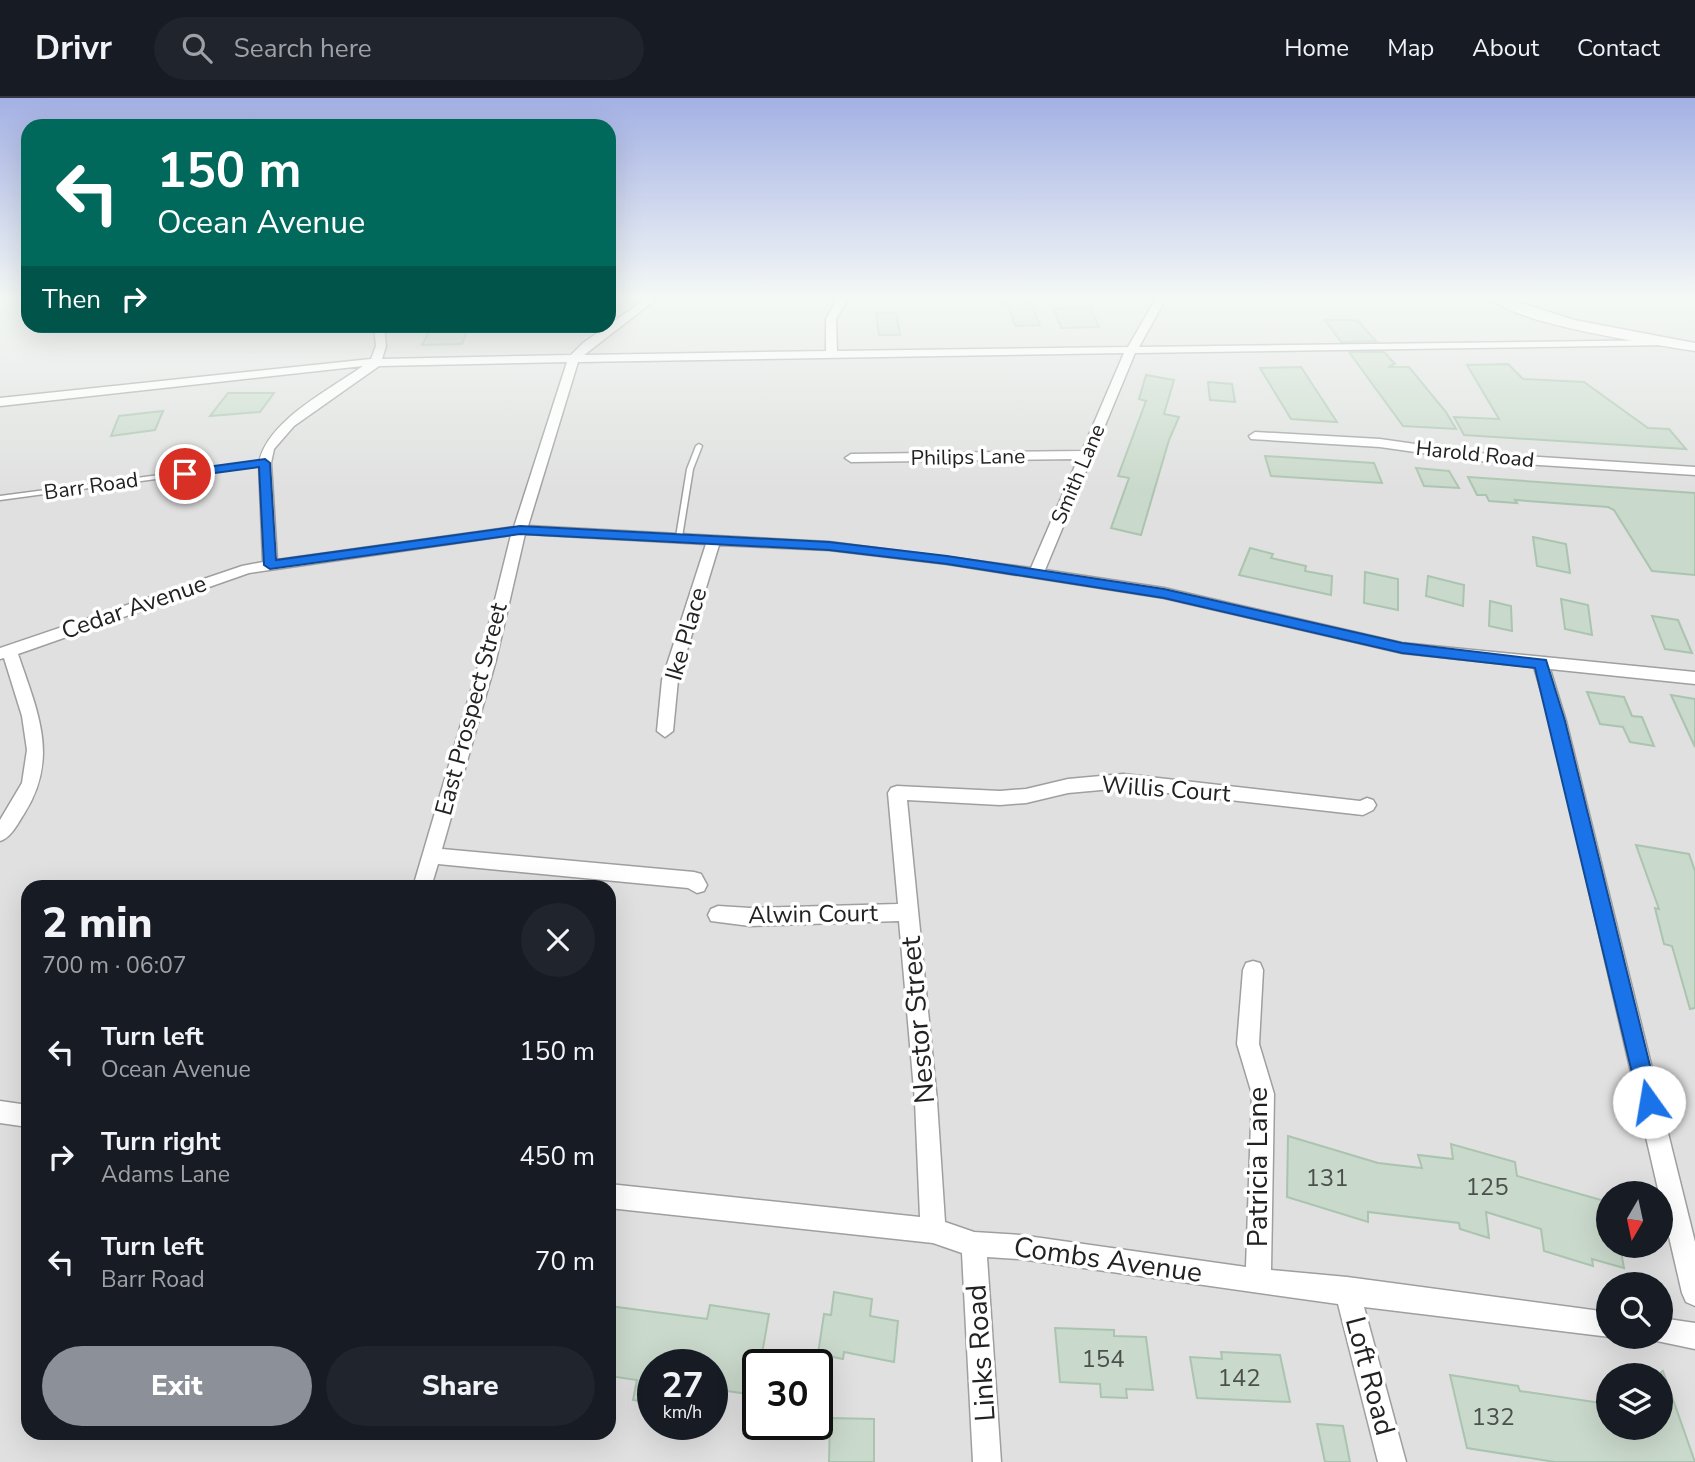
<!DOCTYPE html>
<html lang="en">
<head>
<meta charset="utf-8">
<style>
  :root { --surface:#171b24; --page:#20242c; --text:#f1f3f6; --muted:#9ea1a6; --line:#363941; --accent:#8c9099 }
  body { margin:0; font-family:"Nunito Sans",sans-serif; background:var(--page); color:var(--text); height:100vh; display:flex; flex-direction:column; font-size:26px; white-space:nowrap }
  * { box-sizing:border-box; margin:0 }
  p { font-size:23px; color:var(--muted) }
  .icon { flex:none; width:38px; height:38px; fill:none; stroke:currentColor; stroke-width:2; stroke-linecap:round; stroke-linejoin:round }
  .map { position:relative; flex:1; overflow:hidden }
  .sheet { position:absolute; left:21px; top:782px; width:595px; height:560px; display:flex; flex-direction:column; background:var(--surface); border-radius:21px; box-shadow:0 7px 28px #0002 }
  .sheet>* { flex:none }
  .hud { position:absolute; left:21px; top:21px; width:595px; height:214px; border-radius:21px; box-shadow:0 7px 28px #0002; background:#00695c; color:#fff; overflow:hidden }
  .needle { width:46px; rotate:189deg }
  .tools { position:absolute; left:1596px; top:1083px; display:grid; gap:14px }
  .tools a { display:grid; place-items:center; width:77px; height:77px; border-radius:50%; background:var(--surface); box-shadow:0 7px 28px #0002; font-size:35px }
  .speed { position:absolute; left:637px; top:1251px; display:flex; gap:14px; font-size:35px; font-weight:700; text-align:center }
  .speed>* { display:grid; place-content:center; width:91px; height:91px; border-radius:50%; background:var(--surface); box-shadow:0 7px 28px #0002; line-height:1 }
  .speed small { font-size:18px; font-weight:400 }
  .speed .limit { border:4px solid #111; border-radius:10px; background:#fff; color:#111 }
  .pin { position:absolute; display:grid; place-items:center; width:60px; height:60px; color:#fff; margin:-30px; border:4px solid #fff; border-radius:50%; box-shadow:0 2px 7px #0007 }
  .me { position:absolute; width:77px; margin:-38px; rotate:347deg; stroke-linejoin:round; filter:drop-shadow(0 0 5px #0008) }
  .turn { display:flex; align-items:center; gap:24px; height:147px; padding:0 21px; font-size:32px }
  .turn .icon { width:91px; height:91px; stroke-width:2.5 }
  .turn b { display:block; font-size:49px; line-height:60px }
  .then { display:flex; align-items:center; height:66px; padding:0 21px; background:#0003; gap:14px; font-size:26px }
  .round { display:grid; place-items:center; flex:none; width:74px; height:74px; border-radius:37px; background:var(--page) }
  .summary { display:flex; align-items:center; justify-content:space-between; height:119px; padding:0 21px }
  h1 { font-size:42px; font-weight:800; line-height:52px }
  .action { display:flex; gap:14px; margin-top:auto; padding:14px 21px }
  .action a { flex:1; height:80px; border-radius:42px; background:var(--accent); color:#fff; font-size:28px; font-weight:800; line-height:80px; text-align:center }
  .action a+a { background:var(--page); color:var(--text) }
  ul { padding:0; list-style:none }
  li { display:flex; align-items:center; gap:21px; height:105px; padding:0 21px }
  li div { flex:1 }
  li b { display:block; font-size:26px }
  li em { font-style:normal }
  header { display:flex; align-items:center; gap:42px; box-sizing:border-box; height:98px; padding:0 35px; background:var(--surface); border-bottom:2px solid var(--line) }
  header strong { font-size:33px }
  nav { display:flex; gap:38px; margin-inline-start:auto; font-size:24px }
  .search { width:490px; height:63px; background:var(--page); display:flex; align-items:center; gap:18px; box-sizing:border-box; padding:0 24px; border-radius:38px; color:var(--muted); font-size:26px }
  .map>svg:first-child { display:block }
  .residential { fill:#dfe0df; fill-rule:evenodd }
  .building { fill:#c9d9cb; stroke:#abc4af; stroke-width:2 }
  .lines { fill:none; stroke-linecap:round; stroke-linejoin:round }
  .service-casing { stroke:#9f9f9f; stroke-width:3 }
  .minor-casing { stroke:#9f9f9f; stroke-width:3 }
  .tertiary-casing { stroke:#9f9f9f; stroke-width:3 }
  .service { fill:#fff; fill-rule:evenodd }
  .minor { fill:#fff; fill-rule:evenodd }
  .tertiary { fill:#fff; fill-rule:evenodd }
  .route { fill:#1a73e8; stroke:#114b97; stroke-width:2 }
  .labels { text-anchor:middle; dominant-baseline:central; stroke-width:7; stroke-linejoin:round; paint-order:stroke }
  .far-street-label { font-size:21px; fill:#222; stroke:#fff }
  .street-label { font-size:24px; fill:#222; stroke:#fff }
  .near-number-label { font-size:24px; fill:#4c504c }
  .near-street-label { font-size:28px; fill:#222; stroke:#fff }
</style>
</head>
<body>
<header>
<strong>Drivr</strong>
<div class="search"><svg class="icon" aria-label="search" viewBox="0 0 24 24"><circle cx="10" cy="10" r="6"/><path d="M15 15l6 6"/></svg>Search here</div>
<nav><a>Home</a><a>Map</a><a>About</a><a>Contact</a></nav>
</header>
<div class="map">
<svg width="1695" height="1364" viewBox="0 0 1695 1364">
  <rect width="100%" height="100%" fill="#e9f2ec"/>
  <path class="residential" d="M0,202H28V228H609V202H1695V1364H0ZM28,789H609V1335H28ZM1608,1096H1661V1148H1608ZM1608,1186H1661V1239H1608ZM653,1267H712V1326H653ZM758,1267H817V1326H758ZM1608,1278H1661V1330H1608Z"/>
  <g class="building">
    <path d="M1006,202H1030L1040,227L1015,228Z"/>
    <path d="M1091,210L1099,229L1061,230L1054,211Z"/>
    <path d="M876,215H896L900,237H879Z"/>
    <path d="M1325,222H1357L1376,243L1341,244Z"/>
    <path d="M432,228H469L462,246L422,247Z"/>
    <path d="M1349,254H1384L1395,266L1388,269H1409L1446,314L1456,331L1403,328Z"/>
    <path d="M1508,266L1523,281L1584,284L1648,330L1669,331L1686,351L1464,337L1454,319L1499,321L1467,267Z"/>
    <path d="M1301,269L1337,324L1291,321L1260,270Z"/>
    <path d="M1146,277L1174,282L1164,316L1179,319L1169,342L1141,437L1111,430L1129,380L1118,378L1146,303L1139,301Z"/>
    <path d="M1208,284L1232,286L1235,304L1210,302Z"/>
    <path d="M228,295H274L260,314L210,318Z"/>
    <path d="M163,313L155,332L111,338L119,318Z"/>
    <path d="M1265,358L1374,365L1382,385L1271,378Z"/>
    <path d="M1416,370L1449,373L1459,390L1424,388Z"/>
    <path d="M1468,379L1695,395V477L1652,473L1614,412L1608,409L1515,402L1517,405L1489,403L1486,397H1477Z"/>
    <path d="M1533,439L1566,446L1570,475L1537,468Z"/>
    <path d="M1250,450L1273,456L1271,460L1306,468L1305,473L1332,478L1331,497L1239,477Z"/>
    <path d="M1365,474L1398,481V512L1364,505Z"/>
    <path d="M1428,478L1464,487L1463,508L1426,498Z"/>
    <path d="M1561,501L1588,507L1592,537L1565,531Z"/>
    <path d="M1490,503L1511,508L1512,533L1489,528Z"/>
    <path d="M1652,518L1678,522L1692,555L1665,551Z"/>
    <path d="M1587,594L1624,599L1632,618L1642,619L1654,648L1630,644L1623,629L1600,626Z"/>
    <path d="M1671,597L1695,601V649Z"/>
    <path d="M1636,747L1689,756L1695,773V910L1690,911L1672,848L1664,846L1655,810L1659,811Z"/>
    <path d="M1288,1038L1378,1065L1422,1070L1418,1057L1453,1061L1451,1046L1515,1064L1517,1078L1608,1104V1148H1620L1624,1170L1592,1161L1593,1168L1544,1153L1541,1131L1486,1114L1489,1140L1460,1131L1459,1125L1368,1114V1124L1287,1099Z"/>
    <path d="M834,1194L872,1201L870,1218L898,1223L894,1264L844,1254L843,1261L818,1256L824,1216L831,1217Z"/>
    <path d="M710,1207L769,1216L760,1267H758L756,1297L719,1292L722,1277L712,1275V1267H653V1305L633,1302L637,1282L609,1278V1208L707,1221Z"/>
    <path d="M1055,1230L1114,1232V1238L1146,1239L1153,1292L1126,1291L1127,1300L1101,1299L1100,1286L1060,1284Z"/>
    <path d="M1221,1254L1280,1257L1290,1304L1197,1300L1190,1259L1222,1261Z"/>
    <path d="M1663,1273L1695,1364H1555L1467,1350L1450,1277L1518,1288L1520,1293L1608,1306V1330H1661V1274Z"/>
    <path d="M830,1320L874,1321V1364H829Z"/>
    <path d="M1317,1326L1343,1328L1350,1364H1325Z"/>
  </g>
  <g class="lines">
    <g class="service-casing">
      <g id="service">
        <path d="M699,346L702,348L693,371L682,439L679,441L676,439L687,371L696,348Z"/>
        <path d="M265,363L268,365L267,366L0,402V398Z"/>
      </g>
    </g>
    <g class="minor-casing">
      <g id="minor">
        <path d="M644,202H655L584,257L826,253V221L837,202H847L836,221L837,253L1128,249L1155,202H1165L1139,249L1672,242L1673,244L1668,247L1135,255L1045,472L1164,490L1402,545L1695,574V586L1550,571L1566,623L1695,1144V1208L1686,1204L1682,1195L1550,623L1534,569L1402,555L1164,500L947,466L829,452L719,447L678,582L673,633L665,639L657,633L662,582L706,446L525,436L496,562L442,751L694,774L701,776L707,787L704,793L697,795L688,790L438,766L431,789H413L480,562L511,437L249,475L18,556C37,613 60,659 24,716C18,725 11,740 0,743V722L22,685L27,652L22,618L4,560L0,561V550L242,468L263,464L259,365C267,323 329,292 363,268L0,308V300L371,261L376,248L374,228H384L386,248L382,261L571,257L583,245ZM1124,255L1082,353L851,356L845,360L851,364L1078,361L1031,470L829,444L528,428L578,264ZM567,264L514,429L277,462L271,365L274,351L294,328L379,268Z"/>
        <path d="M1255,334L1380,341L1478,355L1695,369V377L1478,363L1380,349L1251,341L1249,338Z"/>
        <path d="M1123,676L1360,703L1367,700L1373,702L1376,707L1373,712L1363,717L1123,690L1068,695L1026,705L1000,707L907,702L937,1003L945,1124L974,1134L1020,1137L1246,1169L1252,996L1237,946L1243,872L1246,865L1253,863L1260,865L1263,872L1259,946L1274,996L1271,1172L1347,1179L1608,1214L1610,1239L1364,1209L1406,1364H1378L1338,1206L1020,1161L987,1159L1001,1364H973L962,1155L933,1145L609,1110V1086L920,1119L915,1003L899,823L750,828L711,823L708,817L711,811L718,808L750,810L898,806L888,695L891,690L897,688L1000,693L1026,691L1068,681Z"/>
        <path d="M0,1003L28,1007V1029L0,1025Z"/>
        <path d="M1661,1220L1695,1225V1251L1652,1242L1651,1239H1661Z"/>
      </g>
    </g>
    <g class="tertiary-casing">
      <path id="tertiary" d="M1493,202H1512L1574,222L1695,245V253C1653,246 1521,227 1493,202Z"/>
    </g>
    <use href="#service" class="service"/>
    <use href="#minor" class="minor"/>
    <use href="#tertiary" class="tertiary"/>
  </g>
  <linearGradient id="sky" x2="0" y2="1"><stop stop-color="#a3b0e4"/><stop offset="0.51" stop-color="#f5f9f6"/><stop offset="1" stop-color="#f5f9f6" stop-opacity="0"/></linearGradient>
  <rect width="1695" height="393" fill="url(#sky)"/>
  <path class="route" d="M265,361L270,365L276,462L520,428L829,444L947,458L1164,491L1402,545L1546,562L1565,623L1659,1004L1656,1012L1649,1014L1642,1012L1639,1004L1535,570L1402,555L1164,500L947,466L829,452L520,436L270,471L264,467L259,369L185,379L179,376L185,372Z"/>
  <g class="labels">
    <g class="far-street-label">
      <text transform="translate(1475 356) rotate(6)">Harold Road</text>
      <text transform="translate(968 359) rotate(-1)">Philips Lane</text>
      <text transform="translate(1078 376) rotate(-67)">Smith Lane</text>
      <text transform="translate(91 388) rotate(-8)">Barr Road</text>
    </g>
    <g class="street-label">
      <text transform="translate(134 509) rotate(-19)">Cedar Avenue</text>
      <text transform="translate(686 536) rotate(-74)">Ike Place</text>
      <text transform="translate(471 611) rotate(-75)">East Prospect Street</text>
      <text transform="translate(1166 691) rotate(4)">Willis Court</text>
      <text transform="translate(813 816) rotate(-1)">Alwin Court</text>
    </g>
    <g class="near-number-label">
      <text x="1327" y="1080">131</text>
      <text x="1487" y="1089">125</text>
      <text x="1103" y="1261">154</text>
      <text x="1239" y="1280">142</text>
      <text x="1493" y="1319">132</text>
    </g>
    <g class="near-street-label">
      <text transform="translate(918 922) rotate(-95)">Nestor Street</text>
      <text transform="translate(1258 1069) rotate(-90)">Patricia Lane</text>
      <text transform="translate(1108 1162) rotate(8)">Combs Avenue</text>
      <text transform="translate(981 1255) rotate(-94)">Links Road</text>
      <text transform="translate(1370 1278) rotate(75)">Loft Road</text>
    </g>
  </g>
</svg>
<div class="tools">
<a><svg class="needle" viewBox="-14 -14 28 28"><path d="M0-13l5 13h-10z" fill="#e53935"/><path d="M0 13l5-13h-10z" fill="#9ea1a6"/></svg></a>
<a><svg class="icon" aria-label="search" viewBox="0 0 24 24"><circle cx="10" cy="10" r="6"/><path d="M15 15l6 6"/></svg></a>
<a><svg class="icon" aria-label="layers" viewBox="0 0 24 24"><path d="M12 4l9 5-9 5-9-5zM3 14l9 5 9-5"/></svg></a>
</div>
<div class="speed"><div>27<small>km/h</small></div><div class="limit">30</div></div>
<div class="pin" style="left:185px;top:376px;background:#d93025"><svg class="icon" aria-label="arrive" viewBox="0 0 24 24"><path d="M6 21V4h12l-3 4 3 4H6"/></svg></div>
<svg class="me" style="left:1649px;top:1004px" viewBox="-20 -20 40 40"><circle r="19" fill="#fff"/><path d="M0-13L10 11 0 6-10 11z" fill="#1a73e8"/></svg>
<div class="hud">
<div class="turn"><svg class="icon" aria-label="left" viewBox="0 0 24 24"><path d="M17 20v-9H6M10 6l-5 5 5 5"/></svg><div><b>150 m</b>Ocean Avenue</div></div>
<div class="then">Then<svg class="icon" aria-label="right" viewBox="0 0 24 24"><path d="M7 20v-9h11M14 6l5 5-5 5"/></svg></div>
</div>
<section class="sheet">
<div class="summary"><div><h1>2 min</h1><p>700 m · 06:07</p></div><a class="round"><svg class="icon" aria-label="close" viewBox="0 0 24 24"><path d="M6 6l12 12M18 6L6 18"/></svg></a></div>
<ul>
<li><svg class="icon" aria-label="left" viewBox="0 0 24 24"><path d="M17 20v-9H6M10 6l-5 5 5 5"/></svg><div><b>Turn left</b><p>Ocean Avenue</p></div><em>150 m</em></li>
<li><svg class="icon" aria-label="right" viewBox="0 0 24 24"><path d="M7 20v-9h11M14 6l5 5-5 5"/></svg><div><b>Turn right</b><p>Adams Lane</p></div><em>450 m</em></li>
<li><svg class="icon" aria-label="left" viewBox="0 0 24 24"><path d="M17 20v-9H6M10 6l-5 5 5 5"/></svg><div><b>Turn left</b><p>Barr Road</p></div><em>70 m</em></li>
</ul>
<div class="action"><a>Exit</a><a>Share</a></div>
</section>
</div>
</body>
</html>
